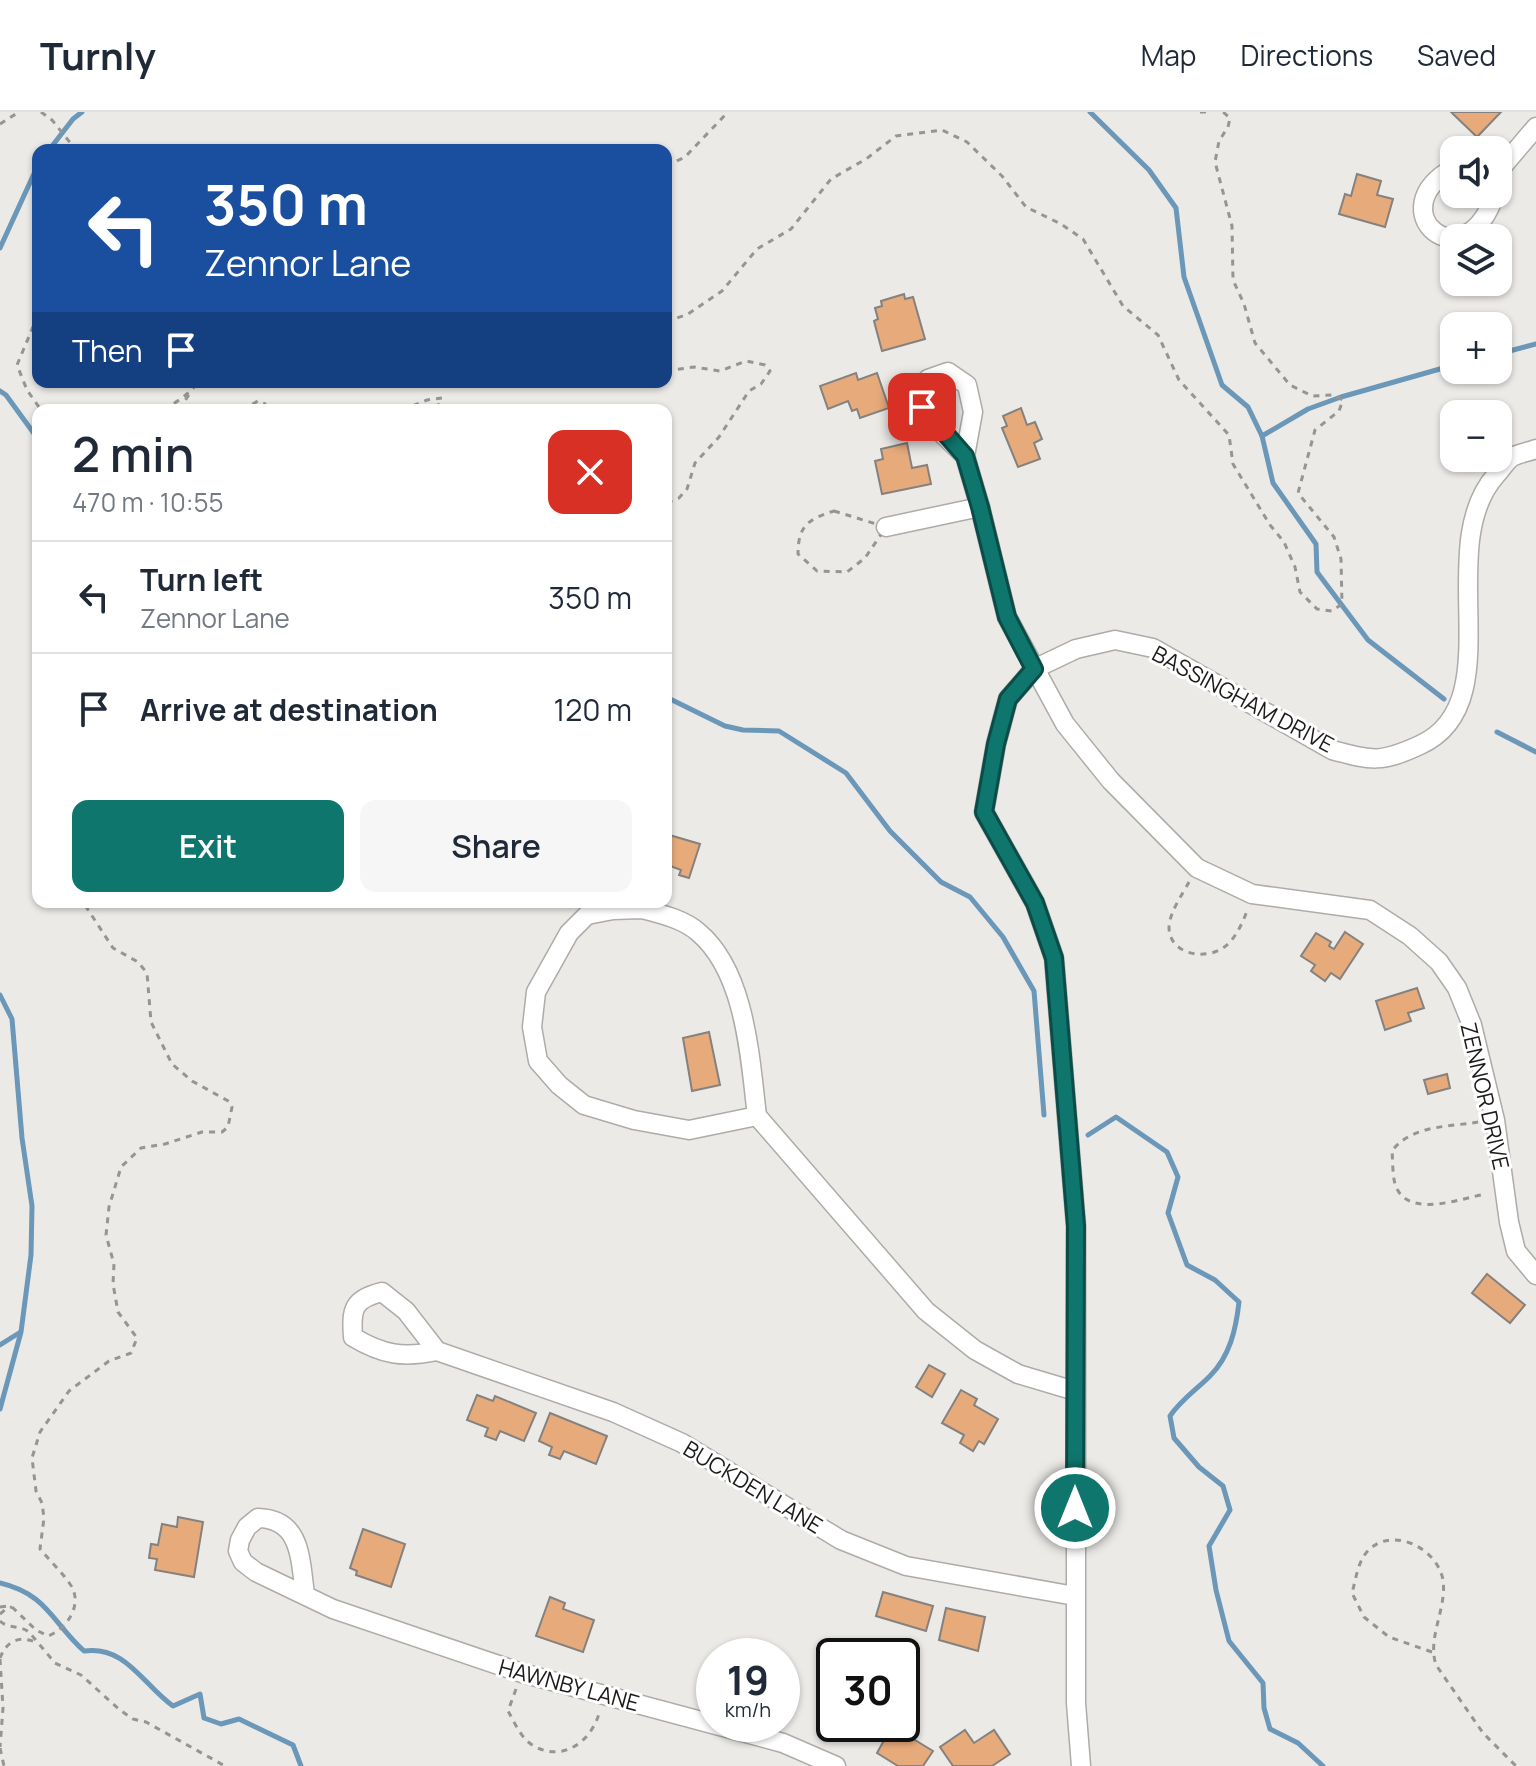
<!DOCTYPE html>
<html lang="en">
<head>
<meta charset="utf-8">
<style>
  :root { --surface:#fff; --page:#f6f6f7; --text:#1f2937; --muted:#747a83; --line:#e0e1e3; --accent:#0f766e }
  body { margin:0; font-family:Manrope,sans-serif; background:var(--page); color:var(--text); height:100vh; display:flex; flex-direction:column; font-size:30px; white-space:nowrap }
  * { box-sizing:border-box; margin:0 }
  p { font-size:26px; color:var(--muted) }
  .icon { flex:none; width:44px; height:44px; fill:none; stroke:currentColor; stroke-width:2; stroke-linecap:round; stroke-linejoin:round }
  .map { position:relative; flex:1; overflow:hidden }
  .sheet { position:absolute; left:32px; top:292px; width:640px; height:504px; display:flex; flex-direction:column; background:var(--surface); border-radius:16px; box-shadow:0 2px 6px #0004 }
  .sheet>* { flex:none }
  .top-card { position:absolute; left:32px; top:32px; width:640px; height:244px; border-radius:16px; box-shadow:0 2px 6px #0004; background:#1a4fa0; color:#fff; overflow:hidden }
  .fabs { position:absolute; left:1440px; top:24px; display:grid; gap:16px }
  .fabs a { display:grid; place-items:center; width:72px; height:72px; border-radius:16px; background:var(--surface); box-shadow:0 2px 6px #0004; font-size:40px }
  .speed { position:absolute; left:696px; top:1526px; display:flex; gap:16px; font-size:40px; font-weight:700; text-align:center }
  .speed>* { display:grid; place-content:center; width:104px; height:104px; border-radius:50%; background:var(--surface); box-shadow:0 2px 6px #0004; line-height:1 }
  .speed small { font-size:20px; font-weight:400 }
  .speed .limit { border:4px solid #111; border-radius:12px; background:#fff; color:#111 }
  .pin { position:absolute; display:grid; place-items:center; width:68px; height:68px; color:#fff; margin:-34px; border-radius:16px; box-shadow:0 4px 12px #0006 }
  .me { position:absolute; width:88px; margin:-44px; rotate:0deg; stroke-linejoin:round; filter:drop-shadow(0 0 6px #0008) }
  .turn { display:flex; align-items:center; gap:28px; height:168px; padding:0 40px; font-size:36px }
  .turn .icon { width:104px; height:104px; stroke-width:2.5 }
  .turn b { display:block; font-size:56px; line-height:68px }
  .then { display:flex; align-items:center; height:76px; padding:0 40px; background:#0003; gap:16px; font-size:30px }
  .round { display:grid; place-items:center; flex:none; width:84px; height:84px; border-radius:16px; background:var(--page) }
  .head { display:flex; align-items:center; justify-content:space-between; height:136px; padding:0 40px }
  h1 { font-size:48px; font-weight:600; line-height:60px }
  .cta { display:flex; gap:16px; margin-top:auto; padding:16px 40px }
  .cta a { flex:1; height:92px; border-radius:16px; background:var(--accent); color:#fff; font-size:32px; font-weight:600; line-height:92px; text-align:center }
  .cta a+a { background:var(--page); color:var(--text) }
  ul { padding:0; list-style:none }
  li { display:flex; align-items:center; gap:24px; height:112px; padding:0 40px; border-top:2px solid var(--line) }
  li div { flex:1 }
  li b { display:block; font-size:30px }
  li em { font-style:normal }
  header { display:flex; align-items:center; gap:48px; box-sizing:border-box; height:112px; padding:0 40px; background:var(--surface); border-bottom:2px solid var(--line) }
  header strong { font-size:38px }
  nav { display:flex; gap:44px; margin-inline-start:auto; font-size:28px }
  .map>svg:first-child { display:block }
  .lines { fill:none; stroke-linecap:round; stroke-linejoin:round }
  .stream { stroke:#6b97b9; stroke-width:5 }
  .building { fill:#e7ab7b; stroke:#84817f; stroke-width:2 }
  .street-casing { stroke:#aeaba8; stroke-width:21 }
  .path { stroke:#969593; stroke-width:3; stroke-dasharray:6 6; stroke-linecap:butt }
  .street { stroke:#fff; stroke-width:18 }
  .route-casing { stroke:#0a4d48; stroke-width:20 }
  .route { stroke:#0f766e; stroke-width:14 }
  .labels { text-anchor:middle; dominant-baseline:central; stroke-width:6; stroke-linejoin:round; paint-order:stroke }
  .street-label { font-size:22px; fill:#1c1b1a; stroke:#fff }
</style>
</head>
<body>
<header>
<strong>Turnly</strong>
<nav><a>Map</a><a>Directions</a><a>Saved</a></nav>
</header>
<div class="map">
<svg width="1536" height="1654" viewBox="0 0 1536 1654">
  <rect width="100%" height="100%" fill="#eceae7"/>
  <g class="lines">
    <g class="stream">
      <path d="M1090,0L1149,58L1176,96L1184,165L1222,273L1248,295L1262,324L1273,371L1316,432L1317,460L1368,528L1444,587"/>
      <path d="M49,38L73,7L82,0"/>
      <path d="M0,136L38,53"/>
      <path d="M1498,242L1536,232"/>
      <path d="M0,279L6,283L38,327"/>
      <path d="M1262,324L1308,297L1341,285L1454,253"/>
      <path d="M666,585L725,614L743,618L779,619L846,661L890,719L941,770L970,785L1003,825L1034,879L1044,1003"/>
      <path d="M1497,620L1536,640"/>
      <path d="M0,883L12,907L22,1026L32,1094L31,1143L21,1220L0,1297"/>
      <path d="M1088,1023L1116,1005L1167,1040L1178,1065L1168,1101L1187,1153L1215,1168L1239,1190C1236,1217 1230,1244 1210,1264C1196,1278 1181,1288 1170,1304L1174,1326L1199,1355L1223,1374L1230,1398L1209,1434L1216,1478L1229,1529L1263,1571L1264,1596L1270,1617L1298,1631L1323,1654"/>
      <path d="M0,1233L19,1221"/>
      <path d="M0,1471C47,1482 52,1510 84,1539C126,1533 143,1573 173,1594L200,1582L204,1606L221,1612L239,1607L293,1633L301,1654"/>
    </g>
  </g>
  <g class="building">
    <path d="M1451,0H1501L1477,25Z"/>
    <path d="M1357,62L1381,69L1377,83L1393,87L1385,115L1339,102L1345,82L1351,84Z"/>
    <path d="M904,182L905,187L913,185L925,227L882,239L874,209L878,207L875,196L882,194L881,189Z"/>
    <path d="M856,261L858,268L877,261L889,296L860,306L857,297L852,299L848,289L828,297L820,274Z"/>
    <path d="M1021,296L1027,313L1035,310L1042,327L1034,331L1040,347L1018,355L1002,316L1007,314L1003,304Z"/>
    <path d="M907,331L912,356L927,353L931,372L882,382L875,349L883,347L881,337Z"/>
    <path d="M666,722L700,732L689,766L679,763L681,758L668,753L666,759Z"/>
    <path d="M1345,820L1363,832L1340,867L1331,861L1325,869L1311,859L1315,853L1301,844L1316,821L1331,830L1329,834L1334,837Z"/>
    <path d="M1417,876L1424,896L1408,901L1411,909L1385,918L1376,889Z"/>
    <path d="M709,920L720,973L692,979L683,926Z"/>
    <path d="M1447,962L1450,976L1428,982L1424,968Z"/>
    <path d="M1487,1162L1525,1193L1510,1211L1472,1181Z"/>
    <path d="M929,1253L945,1262L932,1285L916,1275Z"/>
    <path d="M961,1278L977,1287L974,1293L998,1307L984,1332L979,1329L973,1339L960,1331L964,1323L942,1311Z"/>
    <path d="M477,1283L493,1289L495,1284L536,1301L524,1329L500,1319L496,1328L485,1324L488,1316L467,1308Z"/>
    <path d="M550,1301L607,1324L596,1352L564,1339L560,1347L549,1343L552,1335L539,1329Z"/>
    <path d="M178,1405L203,1410L194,1465L155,1458L157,1447L149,1446L151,1432L158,1433L162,1412L177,1415Z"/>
    <path d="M363,1417L405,1432L391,1475L356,1463L357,1459L350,1456Z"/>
    <path d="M883,1480L933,1494L926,1519L876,1504Z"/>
    <path d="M550,1485L565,1491L563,1497L594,1508L583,1540L536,1524Z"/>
    <path d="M946,1496L985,1505L978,1539L939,1528Z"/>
    <path d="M892,1614L933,1639L923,1654H898L877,1641Z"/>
    <path d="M965,1618L974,1631L994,1618L1010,1642L992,1654H953L940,1635Z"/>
  </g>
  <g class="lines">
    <g class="street-casing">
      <g id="street">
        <path d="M1454,56C1377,97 1464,175 1495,82"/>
        <path d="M1498,70L1502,55L1536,15"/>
        <path d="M965,344C941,319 913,303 928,267L948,260L967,273L973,300L965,344L980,395L1007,505L1065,612L1111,669L1197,756L1252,782L1370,798L1410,824L1439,850L1457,876L1472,913L1495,1008L1509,1110L1516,1139L1536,1163"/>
        <path d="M886,415L980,395"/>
        <path d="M642,797C661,802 683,807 698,820C746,860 750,947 757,1004L689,1018L634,1008L584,993L559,973L538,949L532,915L536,880L569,821L587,803L613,798Z"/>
        <path d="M757,1004L926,1199L975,1238L1018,1262L1075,1279"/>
        <path d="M437,1239C403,1246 383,1243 353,1225C351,1197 353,1187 382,1180L406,1199L437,1239L613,1300L682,1331L841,1428L906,1454L1075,1484"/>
        <path d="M305,1482C300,1448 302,1407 258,1406L247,1415L240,1428L238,1439L243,1450L256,1460L333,1497L522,1561L783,1631L836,1654"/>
        <path d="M1081,1654L1076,1591V1114L1054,846L1035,791L984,700L996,632L1008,587L1034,557L1076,537L1115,528L1153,536L1332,638C1373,649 1381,651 1420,633C1513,591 1431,436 1496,363C1501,358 1506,349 1512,345C1519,341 1529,340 1536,337"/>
      </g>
    </g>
    <g class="path">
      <path d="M41,0L52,8L76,38"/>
      <path d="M1200,0H1208"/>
      <path d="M0,12L19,0"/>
      <path d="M666,54L685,45L728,0"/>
      <path d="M38,203L17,253L27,278L41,298"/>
      <path d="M666,210L688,202L722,179L757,137L791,117L831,67L866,47L896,24L942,18L967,30L1002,64L1026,95L1061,112L1083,127L1123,194L1158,223L1179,268L1229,323L1233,352L1270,413L1284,430L1295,455L1300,480L1317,497L1332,499L1342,492L1341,447L1334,425L1298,381L1315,318L1339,299L1343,288L1333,283L1312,284L1290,273L1255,231L1244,192L1233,168L1232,114L1215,50L1219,29L1228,15L1230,6L1223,0"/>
      <path d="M666,259L694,255L720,259L746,249L765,253L770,259L761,272L749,279L719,325L695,351L687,377L679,386L666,391"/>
      <path d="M164,298C176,290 190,282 198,270"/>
      <path d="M179,298L190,281"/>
      <path d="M242,298L258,289L265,292L267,298"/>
      <path d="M289,298L294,294L297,295V298"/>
      <path d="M402,298L427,288L442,286L436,298"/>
      <path d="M834,399L886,415L865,446L847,460L817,459L798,442C798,414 808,407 834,399Z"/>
      <path d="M1189,770C1182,783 1169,801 1169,816C1170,843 1205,848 1223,836C1235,828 1242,812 1247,799"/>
      <path d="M1478,1010C1449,1015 1411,1013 1392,1039C1393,1049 1392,1068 1397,1077C1412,1106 1462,1086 1486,1082"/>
      <path d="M0,1495L9,1494"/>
      <path d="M12,1495L36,1518L48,1524C67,1517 84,1492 70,1472C62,1460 50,1449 40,1437L44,1406L42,1391L36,1379L32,1346L40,1320L69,1279L109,1249L131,1241L137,1226L118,1200L113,1172L114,1152L106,1123L109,1095L121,1055L141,1036L165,1032L202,1020H222L228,1015L232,995L230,990L192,969L172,952L151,910L147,861L138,850L113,836L83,790"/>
      <path d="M0,1502L6,1497L12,1495"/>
      <path d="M0,1509C8,1517 20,1513 29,1520L55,1551L81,1563L120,1598L133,1607L146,1610L225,1654"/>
      <path d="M1432,1540L1389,1525L1364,1505L1352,1481C1356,1467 1358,1446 1371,1436C1396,1415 1438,1438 1443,1468C1447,1497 1427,1525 1436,1553L1483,1621L1516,1654"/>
      <path d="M0,1546C7,1528 20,1523 38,1531"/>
      <path d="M0,1547L3,1596L0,1635"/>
      <path d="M516,1577L508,1599C515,1611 521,1627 534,1634C564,1651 593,1628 600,1598"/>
      <path d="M0,1636L4,1654"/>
    </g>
    <use href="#street" class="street"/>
  </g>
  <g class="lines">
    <g class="route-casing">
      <path id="route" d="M922,295L965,344L980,395L1007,505L1034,557L1008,587L996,632L984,700L1035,791L1054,846L1076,1114L1075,1396"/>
    </g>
    <use href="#route" class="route"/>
  </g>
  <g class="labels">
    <g class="street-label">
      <text transform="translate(1243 587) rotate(28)">BASSINGHAM DRIVE</text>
      <text transform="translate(1485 984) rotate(77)">ZENNOR DRIVE</text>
      <text transform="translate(753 1375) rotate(31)">BUCKDEN LANE</text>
      <text transform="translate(569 1573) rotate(15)">HAWNBY LANE</text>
    </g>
  </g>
</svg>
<div class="fabs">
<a><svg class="icon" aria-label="sound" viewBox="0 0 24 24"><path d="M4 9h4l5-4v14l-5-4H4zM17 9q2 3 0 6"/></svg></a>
<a><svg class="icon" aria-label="layers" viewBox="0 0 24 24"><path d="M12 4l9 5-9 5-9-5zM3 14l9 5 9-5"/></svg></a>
<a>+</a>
<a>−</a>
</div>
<div class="speed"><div>19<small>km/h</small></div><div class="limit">30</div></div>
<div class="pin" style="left:922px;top:295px;background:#d93025"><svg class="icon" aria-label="arrive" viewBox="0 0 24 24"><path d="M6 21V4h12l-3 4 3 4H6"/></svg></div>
<svg class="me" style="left:1075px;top:1396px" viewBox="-20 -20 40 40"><circle r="17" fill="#0f766e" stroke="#fff" stroke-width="3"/><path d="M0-11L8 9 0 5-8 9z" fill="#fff"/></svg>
<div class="top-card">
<div class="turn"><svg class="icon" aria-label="left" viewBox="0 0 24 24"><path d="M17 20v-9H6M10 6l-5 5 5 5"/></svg><div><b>350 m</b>Zennor Lane</div></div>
<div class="then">Then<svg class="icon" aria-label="arrive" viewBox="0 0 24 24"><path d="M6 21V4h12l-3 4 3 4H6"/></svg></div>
</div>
<section class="sheet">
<div class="head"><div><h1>2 min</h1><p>470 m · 10:55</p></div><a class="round" style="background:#d93025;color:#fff"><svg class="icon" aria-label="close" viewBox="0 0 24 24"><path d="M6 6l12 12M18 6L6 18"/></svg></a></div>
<ul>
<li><svg class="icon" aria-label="left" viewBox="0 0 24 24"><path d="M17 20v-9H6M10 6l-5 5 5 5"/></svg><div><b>Turn left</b><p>Zennor Lane</p></div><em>350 m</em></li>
<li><svg class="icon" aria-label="arrive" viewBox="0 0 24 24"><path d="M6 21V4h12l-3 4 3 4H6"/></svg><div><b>Arrive at destination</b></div><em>120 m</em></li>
</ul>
<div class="cta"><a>Exit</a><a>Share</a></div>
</section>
</div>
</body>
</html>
